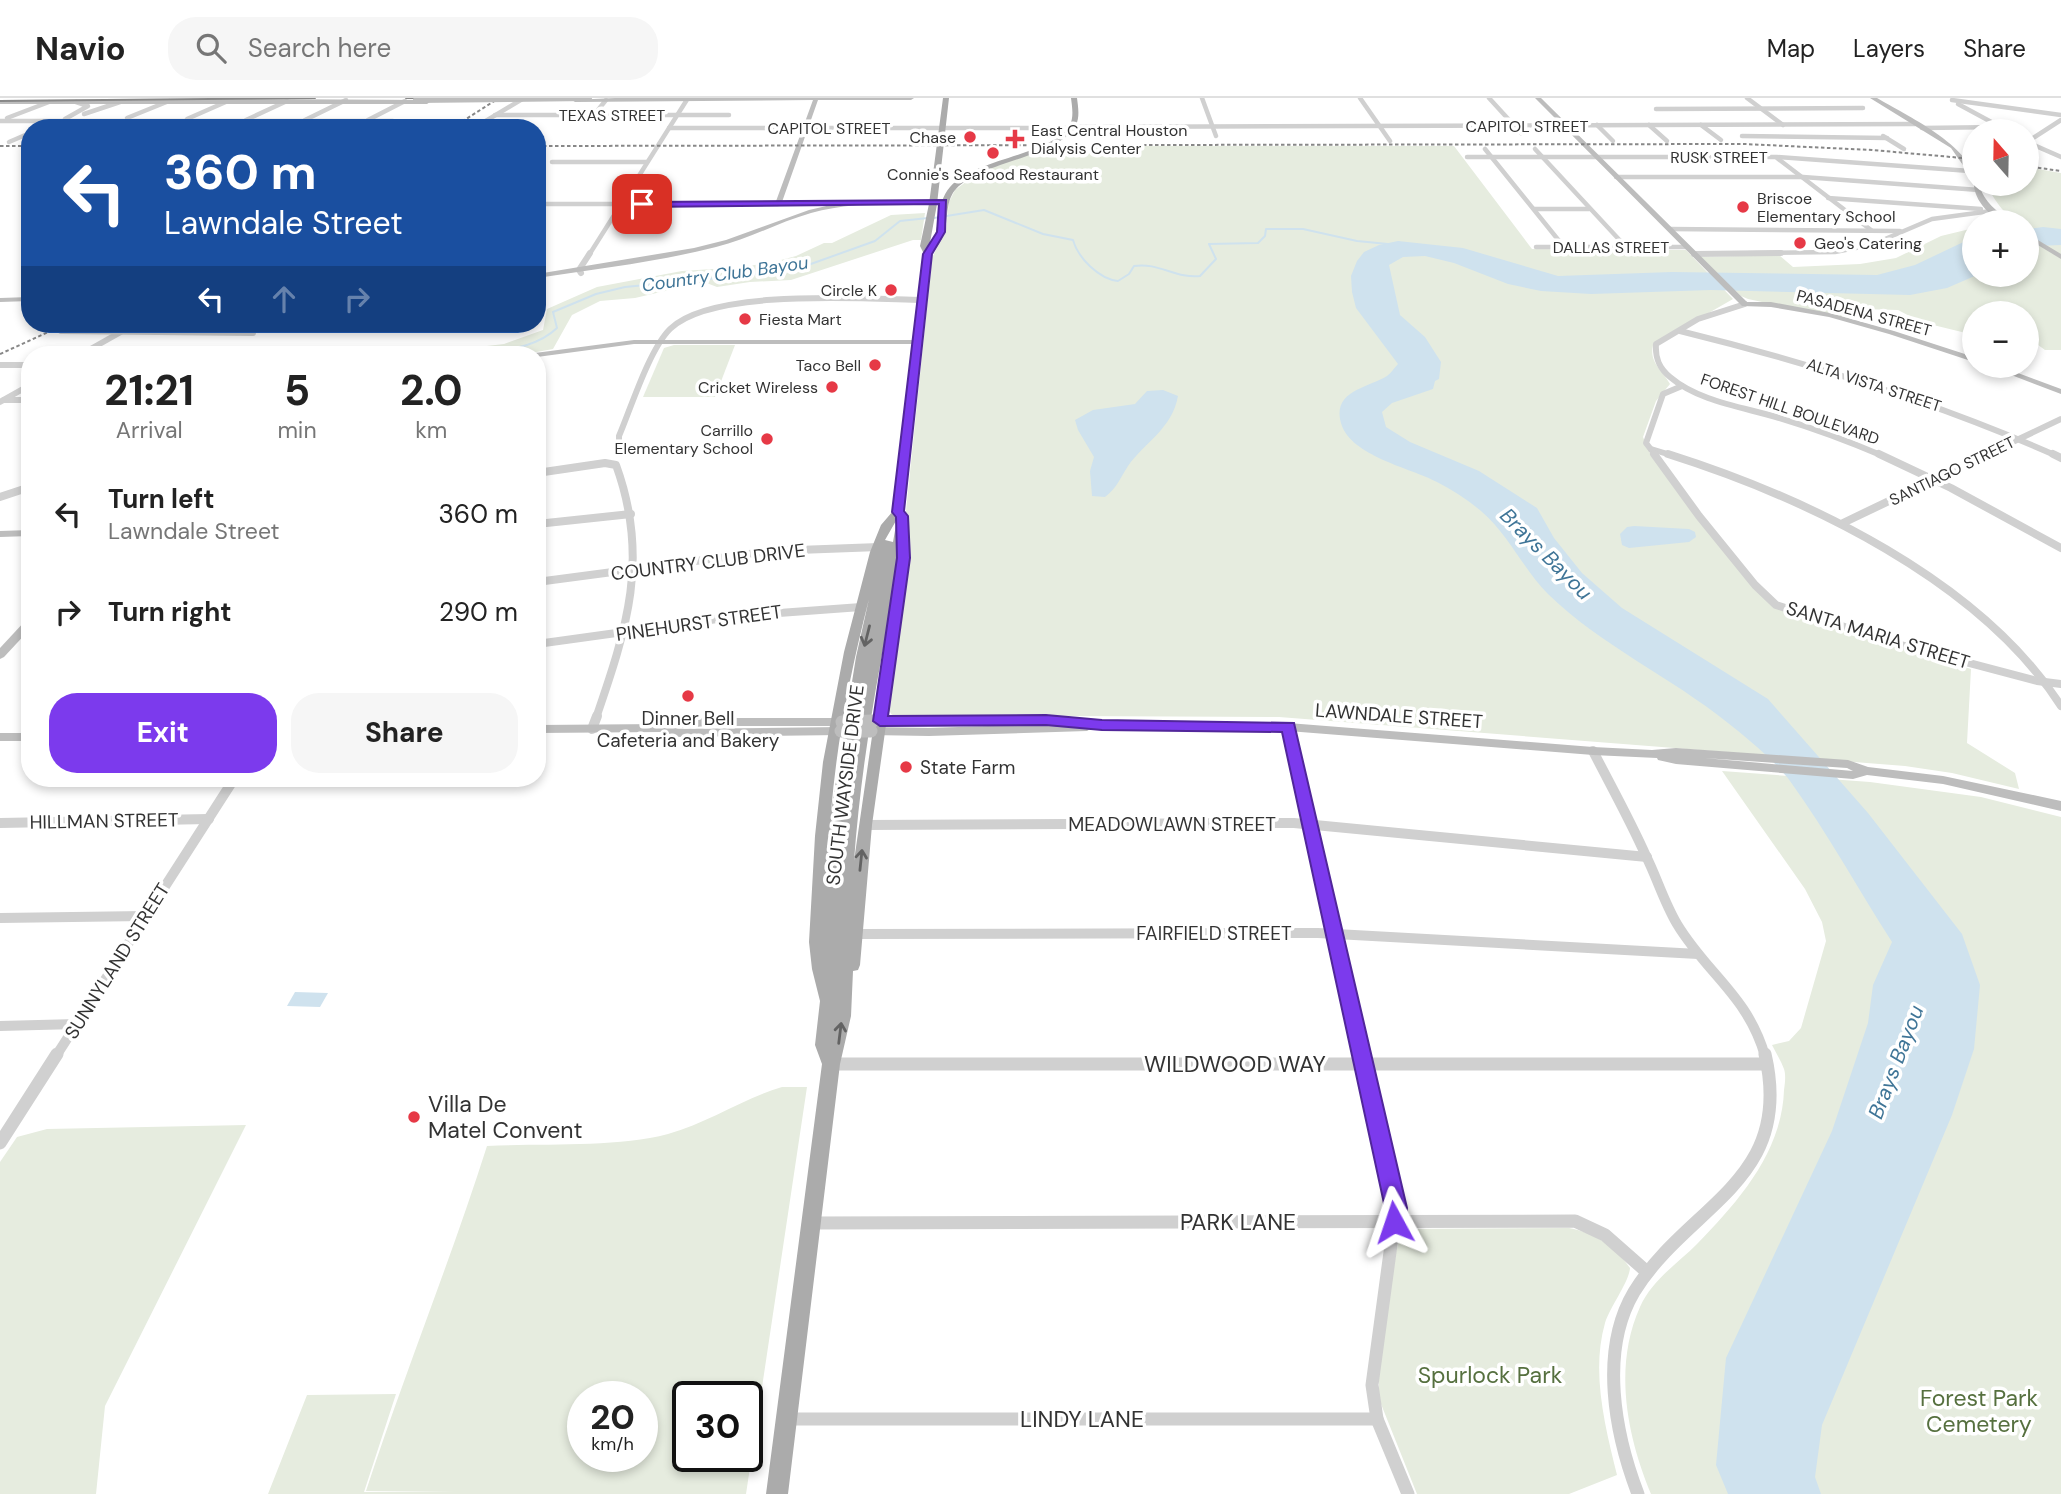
<!DOCTYPE html>
<html lang="en">
<head>
<meta charset="utf-8">
<style>
  :root { --surface:#fff; --page:#f6f6f6; --text:#222; --muted:#767676; --line:#e0e0e0; --accent:#7c3aed }
  body { margin:0; font-family:"DM Sans",sans-serif; background:var(--page); color:var(--text); height:100vh; display:flex; flex-direction:column; font-size:26px; white-space:nowrap }
  * { box-sizing:border-box; margin:0 }
  p { font-size:23px; color:var(--muted) }
  .icon { flex:none; width:38px; height:38px; fill:none; stroke:currentColor; stroke-width:2; stroke-linecap:round; stroke-linejoin:round }
  .map { position:relative; flex:1; overflow:hidden }
  .drawer { position:absolute; left:21px; top:248px; width:525px; height:441px; display:flex; flex-direction:column; background:var(--surface); border-radius:28px; box-shadow:0 4px 10px #0003 }
  .drawer>* { flex:none }
  .guide { position:absolute; left:21px; top:21px; width:525px; height:214px; border-radius:28px; box-shadow:0 4px 10px #0003; background:#1a4fa0; color:#fff; overflow:hidden }
  .needle { width:46px; rotate:340deg }
  .fabs { position:absolute; left:1962px; top:21px; display:grid; gap:14px }
  .fabs a { display:grid; place-items:center; width:77px; height:77px; border-radius:50%; background:var(--surface); box-shadow:0 4px 10px #0003; font-size:35px }
  .speed { position:absolute; left:567px; top:1283px; display:flex; gap:14px; font-size:35px; font-weight:700; text-align:center }
  .speed>* { display:grid; place-content:center; width:91px; height:91px; border-radius:50%; background:var(--surface); box-shadow:0 4px 10px #0003; line-height:1 }
  .speed small { font-size:18px; font-weight:400 }
  .speed .limit { border:4px solid #111; border-radius:10px; background:#fff; color:#111 }
  .pin { position:absolute; display:grid; place-items:center; width:60px; height:60px; color:#fff; margin:-30px; border-radius:14px; box-shadow:0 4px 10px #0006 }
  .me { position:absolute; width:77px; margin:-38px; rotate:355deg; stroke-linejoin:round; filter:drop-shadow(0 0 5px #0008) }
  .turn { display:flex; align-items:center; gap:24px; height:147px; padding:0 28px; font-size:32px }
  .turn .icon { width:91px; height:91px; stroke-width:2.5 }
  .turn b { display:block; font-size:49px; line-height:60px }
  .lanes { display:flex; align-items:center; height:66px; padding:0 28px; background:#0003; justify-content:center; gap:35px; direction:ltr }
  .lanes .off { opacity:.35 }
  .eta { display:flex; justify-content:space-evenly; align-items:center; height:119px; text-align:center }
  .eta b { font-size:42px; font-weight:700; line-height:49px }
  .button { display:flex; gap:14px; margin-top:auto; padding:14px 28px }
  .button a { flex:1; height:80px; border-radius:28px; background:var(--accent); color:#fff; font-size:28px; font-weight:700; line-height:80px; text-align:center }
  .button a+a { background:var(--page); color:var(--text) }
  ul { padding:0; list-style:none }
  li { display:flex; align-items:center; gap:21px; height:98px; padding:0 28px }
  li div { flex:1 }
  li b { display:block; font-size:26px }
  li em { font-style:normal }
  header { display:flex; align-items:center; gap:42px; box-sizing:border-box; height:98px; padding:0 35px; background:var(--surface); border-bottom:2px solid var(--line) }
  header strong { font-size:33px }
  nav { display:flex; gap:38px; margin-inline-start:auto; font-size:24px }
  .search { width:490px; height:63px; background:var(--page); display:flex; align-items:center; gap:18px; box-sizing:border-box; padding:0 24px; border-radius:28px; color:var(--muted); font-size:26px }
  .map>svg:first-child { display:block }
  .green { fill:#e6ecdf; fill-rule:evenodd }
  .water { fill:#cfe2ee }
  .lines { fill:none; stroke-linecap:round; stroke-linejoin:round }
  .stream { stroke:#cfe2ee; stroke-width:2 }
  .street-far4 { stroke:#d0d0d0; stroke-width:4.5 }
  .street-far3 { stroke:#d0d0d0; stroke-width:6 }
  .street-far2 { stroke:#d0d0d0; stroke-width:8 }
  .street-far1 { stroke:#d0d0d0; stroke-width:10 }
  .street { stroke:#d0d0d0; stroke-width:13 }
  .secondary { fill:#bdbdbd; fill-rule:evenodd }
  .primary { fill:#ababab; fill-rule:evenodd }
  .tram { stroke:#888; stroke-width:2 }
  .rail { stroke:#888; stroke-width:2; stroke-dasharray:3.5 2.5; stroke-linecap:butt }
  .secondary-bridge-far1 { stroke:#bdbdbd; stroke-width:6 }
  .secondary-bridge { stroke:#bdbdbd; stroke-width:13 }
  .oneway { stroke:#636363 }
  .route { fill:#7c3aed; stroke:#51269a; stroke-width:2 }
  .poi-dot { fill:#e63946; stroke:#fff; stroke-width:2.5 }
  .labels { text-anchor:middle; dominant-baseline:central; stroke-width:7; stroke-linejoin:round; paint-order:stroke }
  .far-street-label { font-size:16px; fill:#333; stroke:#fff }
  .far-poi-label { font-size:16px; fill:#333; stroke:#fff; text-anchor:end }
  .far-water-label { font-size:18px; font-style:italic; fill:#3f7597; stroke:#fff }
  .street-label { font-size:19px; fill:#333; stroke:#fff }
  .poi-label { font-size:19px; fill:#333; stroke:#fff }
  .water-label { font-size:21px; font-style:italic; fill:#3f7597; stroke:#fff }
  .near-street-label { font-size:23px; fill:#333; stroke:#fff }
  .near-poi-label { font-size:23px; fill:#333; stroke:#fff; text-anchor:start }
  .near-park-label { font-size:23px; fill:#56703f; stroke:#fff }
</style>
</head>
<body>
<header>
<strong>Navio</strong>
<div class="search"><svg class="icon" aria-label="search" viewBox="0 0 24 24"><circle cx="10" cy="10" r="6"/><path d="M15 15l6 6"/></svg>Search here</div>
<nav><a>Map</a><a>Layers</a><a>Share</a></nav>
</header>
<div class="map">
<svg width="2061" height="1396" viewBox="0 0 2061 1396">
  <rect width="100%" height="100%" fill="#fff"/>
  <g class="green">
    <path d="M1049,48H1454L1532,151L1686,152L1733,201L1653,247C1649,265 1662,271 1670,286L1656,303L1643,339L1651,358L1772,505L1807,523L1971,571L1967,645L2015,675L2019,691L1952,675L1905,668L1279,619L892,617L886,608L932,160L946,131L949,104L955,92L978,75Z"/>
    <path d="M2027,69L2061,75V252H2045L2027,239L2026,215H1974V237L1921,224L1898,212L1862,211L1851,223L1748,201L1741,198L1700,159L1779,157L1793,169L1860,166L1896,160L1941,138L1974,130V177H2026L2027,141L2036,148L2054,146L2027,129L2026,124C2007,124 1994,101 1986,86H2026Z"/>
    <path d="M925,115L921,142H913L791,182L750,184L717,189L704,184L635,200L600,203L572,217L553,251L520,257H438H456L478,249L504,246L543,232L547,211L597,189L682,173L744,169L781,162L796,158L824,145H832L891,117Z"/>
    <path d="M674,247H735L715,299H643L664,250Z"/>
    <path d="M1722,673L1870,684L1981,699L2061,719V1396H1651C1627,1338 1613,1269 1640,1209C1652,1182 1677,1166 1697,1146C1739,1103 1782,1054 1784,992C1785,985 1786,977 1784,971C1781,963 1776,955 1772,947L1789,943L1801,930L1826,843L1822,824L1805,791Z"/>
    <path d="M782,989H807L746,1396H184H268L307,1297L396,1296L364,1394L457,1393H366C404,1277 450,1164 487,1048C544,1045 615,1050 668,1036C708,1025 742,1001 782,989ZM583,1298H642V1358H583ZM688,1298H747V1358H688Z"/>
    <path d="M246,1027L105,1308L96,1396H0V1064L17,1039L47,1031Z"/>
    <path d="M1569,1130C1595,1135 1615,1148 1630,1170C1629,1184 1610,1209 1605,1225C1591,1274 1605,1328 1617,1377L1569,1396H1417L1379,1301V1274L1396,1154L1401,1136L1408,1131Z"/>
  </g>
  <g class="water">
    <path d="M2043,129L2061,131V147L2036,148L2027,152V131Z"/>
    <path d="M1974,139V177H1977L1947,190L1910,197L1711,192L1591,196L1541,193L1508,186L1454,165L1425,158L1403,159L1389,167L1400,217L1425,239L1441,264L1439,281L1435,283L1433,291L1392,305L1382,314L1386,329L1410,344L1479,373L1537,410L1554,440L1582,475L1622,510L1768,601L1868,715L1962,836L1980,887L1974,951L1952,1017L1822,1327L1815,1379L1821,1396H1728L1716,1367L1726,1260L1832,1033L1868,925L1873,887L1892,844C1858,791 1827,734 1790,683C1776,664 1747,640 1728,625C1671,579 1600,547 1548,496C1523,471 1509,437 1481,413C1468,402 1453,392 1437,384C1411,370 1350,358 1341,325C1332,293 1367,290 1387,278C1391,275 1394,270 1398,266L1356,210L1352,194L1351,178L1357,163L1364,154L1379,147L1398,143L1463,150L1558,178L1672,174L1877,177L1915,167Z"/>
    <path d="M1163,292L1178,298C1172,331 1145,344 1128,368C1120,380 1117,390 1105,399L1092,398L1090,373L1094,359L1078,332L1075,322L1093,312L1135,306L1147,293Z"/>
    <path d="M1634,428L1689,431L1695,434L1696,439L1689,444L1629,450L1622,447L1620,436L1627,429Z"/>
    <path d="M295,894L328,895L320,909L287,908Z"/>
  </g>
  <g class="lines">
    <g class="stream">
      <path d="M934,120L984,112L1043,136L1073,142C1078,160 1099,181 1118,183L1129,176L1134,168C1158,164 1177,181 1200,178L1216,161L1209,146L1258,145L1265,138L1266,131H1303L1357,143L1388,146"/>
      <path d="M478,257C505,252 536,250 557,230L553,214L596,196L625,189L749,177L808,167L875,143L900,123L928,120"/>
    </g>
    <g class="street-far4">
      <path d="M1202,0L1216,38"/>
      <path d="M1360,0L1390,43"/>
      <path d="M1489,0L1521,35"/>
      <path d="M1747,0L1783,27"/>
      <path d="M1952,2L2061,17"/>
      <path d="M1958,6L2008,33"/>
      <path d="M1656,11L1863,10"/>
      <path d="M84,16L120,4"/>
      <path d="M495,17H729"/>
      <path d="M594,17L606,2"/>
      <path d="M7,20L49,4"/>
      <path d="M127,20L169,3"/>
      <path d="M65,21L88,8L76,4"/>
      <path d="M187,21L228,3"/>
      <path d="M246,22L287,3"/>
      <path d="M305,22L346,2"/>
      <path d="M368,22L405,3"/>
      <path d="M2061,22L2027,44L2061,59"/>
      <path d="M0,23H393"/>
      <path d="M1597,27L1613,43"/>
      <path d="M1649,27L1667,43"/>
      <path d="M1701,27L1721,42"/>
      <path d="M1072,29L1915,26"/>
      <path d="M474,30L524,0"/>
      <path d="M669,30H1078"/>
      <path d="M1922,30L2001,29"/>
      <path d="M1742,38L1887,40"/>
      <path d="M1883,38L1904,51"/>
      <path d="M9,44L30,35"/>
      <path d="M1485,51L1564,149"/>
      <path d="M1535,51L1626,149"/>
      <path d="M1467,59H1777L1970,73"/>
      <path d="M1777,60L1871,132"/>
      <path d="M552,64H647"/>
      <path d="M1616,79H1803L1979,92"/>
      <path d="M1828,100L1981,111"/>
      <path d="M537,106H778"/>
      <path d="M1534,111H1589"/>
      <path d="M1670,131L1900,133"/>
      <path d="M1536,149H1687"/>
      <path d="M1694,156L1835,154L1871,147L1932,121L1991,113"/>
      <path d="M589,157L688,0"/>
    </g>
    <g class="street-far3">
      <path d="M1694,156L1781,155"/>
      <path d="M581,175L579,172L590,155"/>
      <path d="M1745,206L1698,221L1656,246C1655,260 1659,270 1670,279C1698,303 1742,309 1776,319C1813,330 1848,343 1883,358"/>
      <path d="M61,233L253,235"/>
      <path d="M1680,233C1810,265 1935,304 2057,358"/>
      <path d="M80,257L135,226"/>
      <path d="M0,267H30"/>
      <path d="M4,302H30"/>
      <path d="M0,304L30,287"/>
      <path d="M619,345V338C631,310 649,252 670,231C711,190 865,201 922,202"/>
      <path d="M1651,351L1674,358"/>
      <path d="M1656,358L1646,345L1663,296L1682,288"/>
      <path d="M1983,358L2061,321"/>
    </g>
    <g class="street-far2">
      <path d="M1654,356L1699,418L1755,487L1776,507L1901,547L2037,583L2061,586"/>
      <path d="M1668,356C1807,400 1980,482 2061,608"/>
      <path d="M1879,356L1951,390L2061,450"/>
      <path d="M2053,356L2061,360"/>
      <path d="M537,375L605,365L616,367C650,460 627,530 596,620"/>
      <path d="M0,399L30,389"/>
      <path d="M1843,425L1987,356"/>
      <path d="M537,426L631,416"/>
      <path d="M537,484L771,453L879,449"/>
      <path d="M537,546L739,518L861,509"/>
    </g>
    <g class="street-far1">
      <path d="M1288,629L1362,958"/>
      <path d="M592,631L597,618"/>
      <path d="M1593,653C1611,688 1630,722 1646,758C1657,780 1664,804 1677,826C1707,876 1748,898 1765,958"/>
      <path d="M0,725L209,721"/>
      <path d="M865,727L1294,725L1647,759"/>
      <path d="M0,820L145,818"/>
      <path d="M855,836L1318,835L1698,856"/>
      <path d="M0,928L77,926"/>
      <path d="M56,958L234,681"/>
    </g>
    <g class="street">
      <path d="M1362,956L1396,1110L1372,1287L1377,1321L1408,1396"/>
      <path d="M831,966H1766"/>
      <path d="M0,1045L57,956"/>
      <path d="M811,1125L1575,1123L1605,1137L1647,1174"/>
      <path d="M787,1321H1377"/>
      <path d="M1638,1396C1615,1336 1599,1253 1634,1194C1688,1106 1795,1084 1765,956"/>
    </g>
    <g class="secondary">
      <path d="M615,0H914L911,2H818L782,104L822,103L825,105L822,107L778,108L775,106L813,2L575,4L572,2Z"/>
      <path d="M1535,0H1541L1747,204H1771L1830,215L1894,233L1974,259V264L1889,236L1829,219L1771,209L1742,208Z"/>
      <path d="M1870,0H1877C1904,16 1974,49 1974,83L1951,50Z"/>
      <path d="M234,1L427,2L430,4L427,6H0V2Z"/>
      <path d="M1974,85L1979,86C1984,105 1997,112 2010,124C1992,124 1973,101 1974,85Z"/>
      <path d="M877,102H944L947,104L944,106C900,105 854,103 811,115C779,124 749,141 716,149C657,164 597,171 537,180V176L694,150L726,142L809,112L844,104Z"/>
      <path d="M2026,135L2061,156V161L2026,140Z"/>
      <path d="M30,199V203L0,204V200Z"/>
      <path d="M634,242H918L922,244L918,246H634L537,259V257H531L535,255Z"/>
      <path d="M1988,268H1999L2061,291V296Z"/>
      <path d="M30,432V438L0,439V433Z"/>
      <path d="M30,521V531L4,559L0,561V550L26,522Z"/>
      <path d="M1022,618L1070,619L1102,623L1288,625L1593,649L1652,652L1676,650L1848,662L1868,669L1943,678L2061,703V713L1943,686L1867,677L1853,681L1676,666L1658,662L1657,660L1593,657L1288,633L1092,630L1087,633L929,638L871,637L865,633L871,629L929,630L1043,626L873,627L867,623L873,619ZM1704,660L1847,670L1853,673Z"/>
      <path d="M706,620H842L848,624L842,628H706L673,631L841,629L847,633L841,637L670,639L661,634L537,635V627L662,626L675,622Z"/>
      <rect x="0" y="635" width="30" height="8"/>
    </g>
    <path class="primary" d="M943,0H949L937,106L929,150C942,131 935,106 950,89C977,59 1051,58 1070,27C1074,19 1072,8 1071,0H1077C1078,8 1080,19 1076,27C1058,60 984,62 956,91C946,102 948,118 945,132C943,141 937,149 932,156L903,413L907,418V426L894,495H902L904,498L872,727L860,867L858,872L853,873L851,918L840,966L788,1396H766L822,966L815,947L820,903L812,871L809,844L815,738L823,664L844,554L870,454L881,427L893,413L924,156L920,148L929,106ZM897,421L893,444L885,442ZM869,501L856,559L831,714C837,642 851,571 869,501ZM889,521L854,763C860,682 873,600 889,521Z"/>
    <g class="tram">
      <path d="M406,0H541"/>
      <path d="M0,3L315,0"/>
    </g>
    <g class="rail">
      <path d="M452,30L499,0"/>
      <path d="M0,48H30"/>
      <path d="M537,48L1744,46L1872,52L1974,61"/>
      <path d="M2026,68L2061,73"/>
      <path d="M0,256L66,226"/>
    </g>
    <path class="secondary-bridge-far1" d="M416,2L589,0"/>
    <g class="secondary-bridge">
      <path d="M842,624L873,623"/>
      <path d="M841,633H871"/>
    </g>
  </g>
  <defs><path id="oneway-shaft" d="M-6 0H5M1.5-3L5.5 0L1.5 3" fill="none" stroke-width="1.6" stroke-linecap="round" stroke-linejoin="round" transform="scale(1.75)"/></defs>
  <g class="oneway">
    <use href="#oneway-shaft" transform="translate(867 538) rotate(104)"/>
    <use href="#oneway-shaft" transform="translate(861 762) rotate(-84)"/>
    <use href="#oneway-shaft" transform="translate(840 935) rotate(-83)"/>
  </g>
  <path class="route" d="M946,102L945,134L932,156L904,413L908,418L910,460L888,618L1046,617L1102,622L1294,625L1407,1110L1402,1131L1394,1134L1387,1131L1384,1124L1385,1110L1282,634L1102,632L1046,627L880,628L873,623L897,460L896,419L892,414L923,156L937,134L939,106L642,109L638,106L642,104Z"/>
  <g class="poi-dot">
    <circle cx="970" cy="39" r="7"/>
    <path d="M1011.5 30.5h7v7h7v7h-7v7h-7v-7h-7v-7h7z"/>
    <circle cx="993" cy="55" r="7"/>
    <circle cx="1743" cy="109" r="7"/>
    <circle cx="1800" cy="145" r="7"/>
    <circle cx="891" cy="192" r="7"/>
    <circle cx="745" cy="221" r="7"/>
    <circle cx="875" cy="267" r="7"/>
    <circle cx="832" cy="289" r="7"/>
    <circle cx="767" cy="341" r="7"/>
    <circle cx="688" cy="598" r="7"/>
    <circle cx="906" cy="669" r="7"/>
    <circle cx="414" cy="1019" r="7"/>
  </g>
  <g class="labels">
    <g class="far-street-label">
      <text x="612" y="17">TEXAS STREET</text>
      <text x="1527" y="28">CAPITOL STREET</text>
      <text x="829" y="30">CAPITOL STREET</text>
      <text x="1719" y="59">RUSK STREET</text>
      <text x="1611" y="149">DALLAS STREET</text>
      <text transform="translate(1864 215) rotate(15)">PASADENA STREET</text>
      <text transform="translate(1874 287) rotate(18)">ALTA VISTA STREET</text>
      <text transform="translate(1790 311) rotate(19)">FOREST HILL BOULEVARD</text>
      <text transform="translate(1952 373) rotate(-26)">SANTIAGO STREET</text>
    </g>
    <g class="far-poi-label">
      <text x="1031" y="32" text-anchor="start">East Central Houston<tspan x="1031" dy="18">Dialysis Center</tspan></text>
      <text x="956" y="39">Chase</text>
      <text x="993" y="76" text-anchor="middle">Connie's Seafood Restaurant</text>
      <text x="1757" y="100" text-anchor="start">Briscoe<tspan x="1757" dy="18">Elementary School</tspan></text>
      <text x="1814" y="145" text-anchor="start">Geo's Catering</text>
      <text x="877" y="192">Circle K</text>
      <text x="759" y="221" text-anchor="start">Fiesta Mart</text>
      <text x="861" y="267">Taco Bell</text>
      <text x="818" y="289">Cricket Wireless</text>
      <text x="753" y="332">Carrillo<tspan x="753" dy="18">Elementary School</tspan></text>
    </g>
    <g class="far-water-label">
      <text transform="translate(725 176) rotate(-8)">Country Club Bayou</text>
    </g>
    <g class="street-label">
      <text transform="translate(708 464) rotate(-7)">COUNTRY CLUB DRIVE</text>
      <text transform="translate(699 525) rotate(-8)">PINEHURST STREET</text>
      <text transform="translate(1878 537) rotate(17)">SANTA MARIA STREET</text>
      <text transform="translate(1399 618) rotate(4)">LAWNDALE STREET</text>
      <text transform="translate(845 687) rotate(-83)">SOUTH WAYSIDE DRIVE</text>
      <text transform="translate(104 723) rotate(-1)">HILLMAN STREET</text>
      <text x="1172" y="726">MEADOWLAWN STREET</text>
      <text x="1214" y="835">FAIRFIELD STREET</text>
      <text transform="translate(117 863) rotate(-58)">SUNNYLAND STREET</text>
    </g>
    <g class="poi-label">
      <text x="688" y="620">Dinner Bell<tspan x="688" dy="22">Cafeteria and Bakery</tspan></text>
      <text x="920" y="669" text-anchor="start">State Farm</text>
    </g>
    <g class="water-label">
      <text transform="translate(1546 456) rotate(45)">Brays Bayou</text>
      <text transform="translate(1896 964) rotate(-69)">Brays Bayou</text>
    </g>
    <g class="near-street-label">
      <text x="1235" y="966">WILDWOOD WAY</text>
      <text x="1238" y="1124">PARK LANE</text>
      <text x="1082" y="1321">LINDY LANE</text>
    </g>
    <g class="near-poi-label">
      <text x="428" y="1006">Villa De<tspan x="428" dy="26">Matel Convent</tspan></text>
    </g>
    <g class="near-park-label">
      <text x="1490" y="1277">Spurlock Park</text>
      <text x="1979" y="1300">Forest Park<tspan x="1979" dy="26">Cemetery</tspan></text>
    </g>
  </g>
</svg>
<div class="fabs">
<a><svg class="needle" viewBox="-14 -14 28 28"><path d="M0-13l5 13h-10z" fill="#e53935"/><path d="M0 13l5-13h-10z" fill="#767676"/></svg></a>
<a>+</a>
<a>−</a>
</div>
<div class="speed"><div>20<small>km/h</small></div><div class="limit">30</div></div>
<div class="pin" style="left:642px;top:106px;background:#d93025"><svg class="icon" aria-label="arrive" viewBox="0 0 24 24"><path d="M6 21V4h12l-3 4 3 4H6"/></svg></div>
<svg class="me" style="left:1394px;top:1124px" viewBox="-20 -20 40 40"><path d="M0-17L14 15 0 8-14 15z" fill="#7c3aed" stroke="#fff" stroke-width="4"/></svg>
<div class="guide">
<div class="turn"><svg class="icon" aria-label="left" viewBox="0 0 24 24"><path d="M17 20v-9H6M10 6l-5 5 5 5"/></svg><div><b>360 m</b>Lawndale Street</div></div>
<div class="lanes"><svg class="icon" aria-label="left" viewBox="0 0 24 24"><path d="M17 20v-9H6M10 6l-5 5 5 5"/></svg><svg class="icon off" aria-label="ahead" viewBox="0 0 24 24"><path d="M12 20V5M6 11l6-6 6 6"/></svg><svg class="icon off" aria-label="right" viewBox="0 0 24 24"><path d="M7 20v-9h11M14 6l5 5-5 5"/></svg></div>
</div>
<section class="drawer">
<div class="eta">
<div><b>21:21</b><p>Arrival</p></div>
<div><b>5</b><p>min</p></div>
<div><b>2.0</b><p>km</p></div>
</div>
<ul>
<li><svg class="icon" aria-label="left" viewBox="0 0 24 24"><path d="M17 20v-9H6M10 6l-5 5 5 5"/></svg><div><b>Turn left</b><p>Lawndale Street</p></div><em>360 m</em></li>
<li><svg class="icon" aria-label="right" viewBox="0 0 24 24"><path d="M7 20v-9h11M14 6l5 5-5 5"/></svg><div><b>Turn right</b></div><em>290 m</em></li>
</ul>
<div class="button"><a>Exit</a><a>Share</a></div>
</section>
</div>
</body>
</html>
